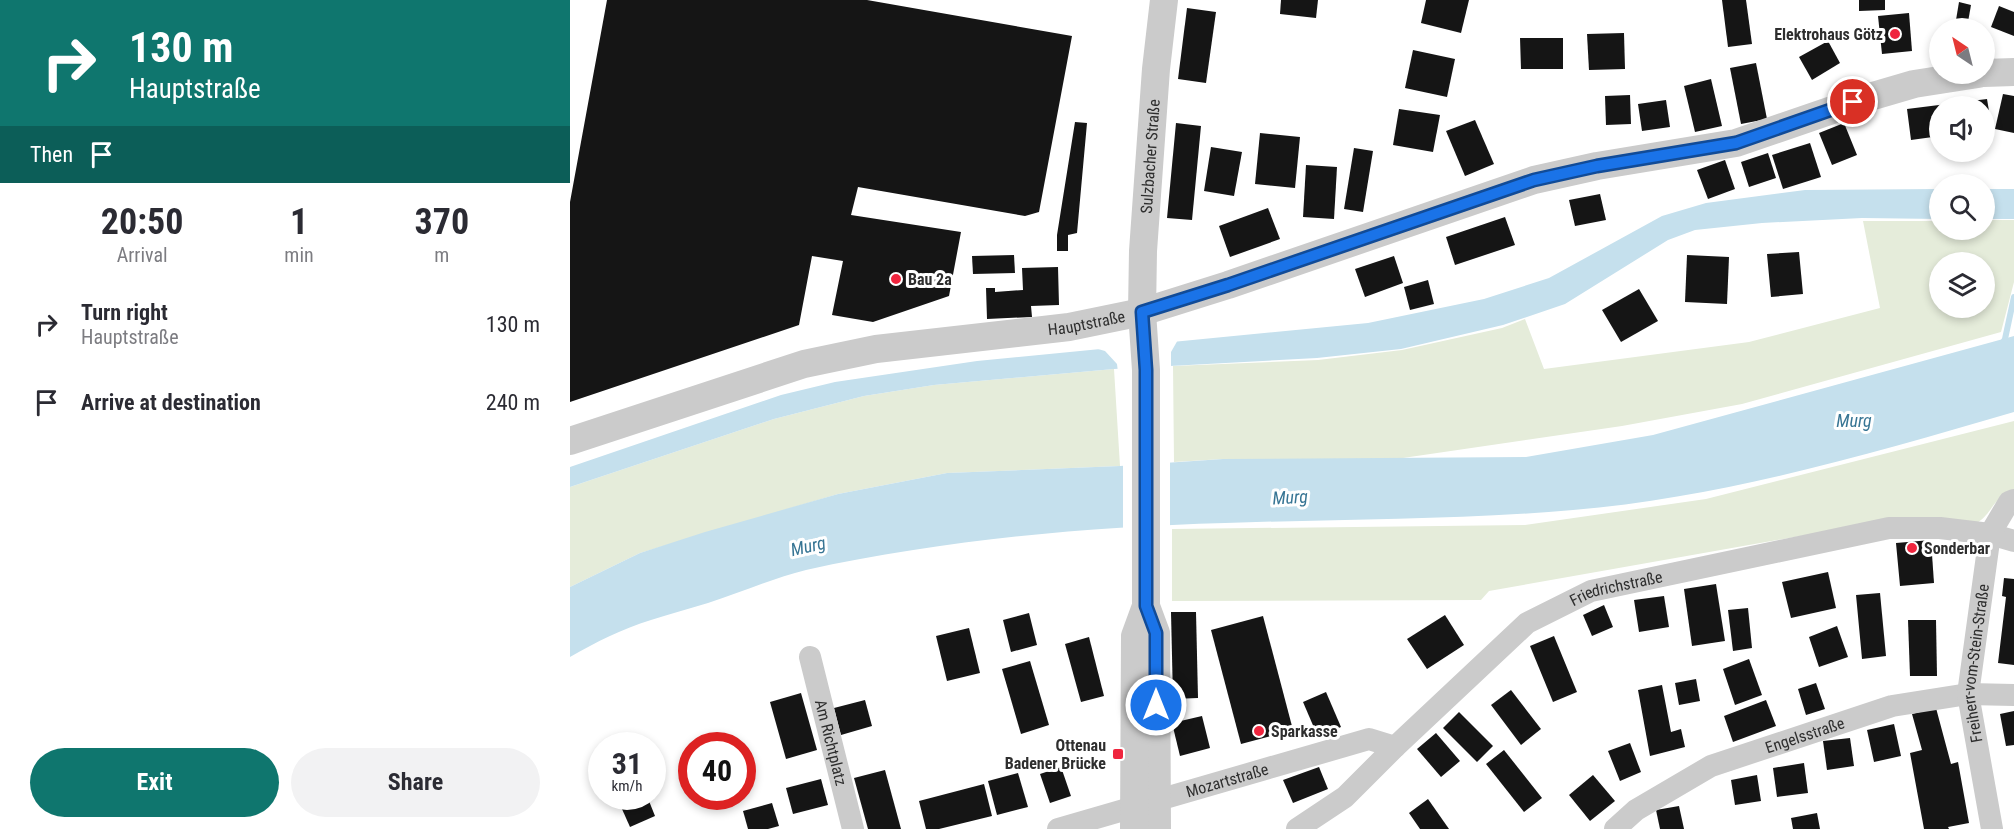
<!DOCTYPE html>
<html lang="en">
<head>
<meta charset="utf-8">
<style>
  :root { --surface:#fff; --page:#f2f2f3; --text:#2b2b33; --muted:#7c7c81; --accent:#0f766e }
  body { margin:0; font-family:"Roboto Condensed",sans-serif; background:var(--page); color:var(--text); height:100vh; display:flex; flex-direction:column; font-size:22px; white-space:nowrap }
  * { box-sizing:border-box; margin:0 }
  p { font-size:20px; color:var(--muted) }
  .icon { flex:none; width:33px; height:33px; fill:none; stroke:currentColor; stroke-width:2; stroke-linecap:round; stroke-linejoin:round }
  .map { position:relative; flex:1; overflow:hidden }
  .panel { display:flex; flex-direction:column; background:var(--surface); width:570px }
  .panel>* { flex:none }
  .guide { background:#0f766e; color:#fff; overflow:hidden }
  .needle { width:39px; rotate:325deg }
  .controls { position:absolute; left:1359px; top:18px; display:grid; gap:12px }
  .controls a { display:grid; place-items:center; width:66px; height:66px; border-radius:50%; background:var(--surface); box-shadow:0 3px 9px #0003; font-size:30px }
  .speed { position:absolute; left:18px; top:732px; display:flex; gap:12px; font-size:30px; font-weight:700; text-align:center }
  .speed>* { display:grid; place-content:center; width:78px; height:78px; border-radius:50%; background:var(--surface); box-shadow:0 3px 9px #0003; line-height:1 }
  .speed small { font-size:15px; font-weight:400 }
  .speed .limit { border:9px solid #d22; background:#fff; color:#111 }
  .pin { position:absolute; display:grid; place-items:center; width:51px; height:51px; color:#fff; margin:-26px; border:3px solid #fff; border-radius:50%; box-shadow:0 2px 6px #0007 }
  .me { position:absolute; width:66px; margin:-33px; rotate:0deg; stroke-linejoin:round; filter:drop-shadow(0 0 4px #0008) }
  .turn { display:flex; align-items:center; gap:21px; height:126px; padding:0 30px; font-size:27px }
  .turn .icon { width:78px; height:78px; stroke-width:2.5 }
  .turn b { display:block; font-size:42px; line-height:51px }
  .then { display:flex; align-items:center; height:57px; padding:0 30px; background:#0003; gap:12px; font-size:22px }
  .eta { display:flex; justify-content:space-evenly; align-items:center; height:102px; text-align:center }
  .eta b { font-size:36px; font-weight:700; line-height:42px }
  .button { display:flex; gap:12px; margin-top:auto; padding:12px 30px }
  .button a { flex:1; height:69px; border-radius:36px; background:var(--accent); color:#fff; font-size:24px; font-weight:700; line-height:69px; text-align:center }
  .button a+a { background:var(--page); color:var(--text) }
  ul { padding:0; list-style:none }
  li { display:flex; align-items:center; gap:18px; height:78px; padding:0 30px }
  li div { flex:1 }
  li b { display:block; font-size:22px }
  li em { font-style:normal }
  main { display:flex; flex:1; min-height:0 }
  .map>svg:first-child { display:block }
  .green { fill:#e5ecda; fill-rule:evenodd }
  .water { fill:#c5e0ed }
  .pier { fill:#fff }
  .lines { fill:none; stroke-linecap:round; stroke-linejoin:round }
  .stream { stroke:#c5e0ed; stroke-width:6 }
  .building { fill:#151515 }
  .minor { stroke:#cbcbcb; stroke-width:22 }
  .tertiary { stroke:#cbcbcb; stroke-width:28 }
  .route-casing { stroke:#114b97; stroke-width:15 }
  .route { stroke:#1a73e8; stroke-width:10 }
  .poi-dot { fill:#ef253e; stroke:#fff; stroke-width:2 }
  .labels { text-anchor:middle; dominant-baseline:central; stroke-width:6; stroke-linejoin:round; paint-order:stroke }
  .poi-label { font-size:16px; font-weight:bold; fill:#2e2e2e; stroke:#fff; text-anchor:start }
  .street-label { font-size:16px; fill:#2e2e2e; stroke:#fff }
  .water-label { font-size:18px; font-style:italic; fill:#377594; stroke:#fff }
</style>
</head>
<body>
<main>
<section class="panel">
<div class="guide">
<div class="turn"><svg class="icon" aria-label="right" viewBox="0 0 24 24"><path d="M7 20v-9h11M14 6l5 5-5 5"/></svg><div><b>130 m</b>Hauptstraße</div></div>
<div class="then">Then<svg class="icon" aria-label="arrive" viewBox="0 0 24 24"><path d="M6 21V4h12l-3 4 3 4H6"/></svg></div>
</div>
<div class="eta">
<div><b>20:50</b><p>Arrival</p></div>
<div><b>1</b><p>min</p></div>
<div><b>370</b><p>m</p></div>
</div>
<ul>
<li><svg class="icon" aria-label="right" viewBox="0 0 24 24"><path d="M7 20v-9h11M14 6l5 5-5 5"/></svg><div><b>Turn right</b><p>Hauptstraße</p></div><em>130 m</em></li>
<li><svg class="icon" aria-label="arrive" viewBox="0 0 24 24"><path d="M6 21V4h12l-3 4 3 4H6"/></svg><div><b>Arrive at destination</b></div><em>240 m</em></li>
</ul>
<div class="button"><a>Exit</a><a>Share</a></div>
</section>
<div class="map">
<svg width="1444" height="829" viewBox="0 0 1444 829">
  <rect width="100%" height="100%" fill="#fff"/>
  <g class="green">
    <path d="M1416,220H1444V282L1431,332L1172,404L1052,426L826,459H653L604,462L603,366L748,360L832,350L932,328L955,319L974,369L1179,342L1310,308L1293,221H1369L1370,230H1414ZM1370,262H1414V308H1370Z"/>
    <path d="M544,369L550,466L377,473L268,494L70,553L0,587V487L204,419L294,396L364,385Z"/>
    <path d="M1444,421V492C1420,499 1425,511 1407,523L1321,520L919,591L911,600L602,601V529L955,525L1136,499Z"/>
  </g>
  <g class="water">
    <path d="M1369,189V219L1292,218L1192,223L1125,230L1098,240L995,304L933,325L831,349L747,358L544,369L364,385L294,396L204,419L0,487V467L211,395L265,382L407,361L798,323L914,299L979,278L1092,216L1136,203L1235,190Z"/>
    <path d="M1414,189H1444V219H1415Z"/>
    <path d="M1444,336V412C1300,454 1154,497 1003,510C888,520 771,519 655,523C514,527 374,540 236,570C203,578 170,593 138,603C119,609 99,614 81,620C52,629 26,642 0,657V587L70,553L135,532L268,494L377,473L550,466L653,459L956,457L1083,435Z"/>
  </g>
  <g class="pier">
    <path d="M609,338L601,352V369L548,372L547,364L535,351L521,347Z"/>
    <path d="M600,459V529L553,532V463Z"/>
  </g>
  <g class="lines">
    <path class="stream" d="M1431,346L1435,339L1444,297"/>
  </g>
  <g class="building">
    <path d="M37,0H297L502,36L469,212L455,216L288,187L281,215L391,232L379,296L303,322L262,315L273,261L242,256L229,325L0,402V202Z"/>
    <path d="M711,0H748L746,18L710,14Z"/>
    <path d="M856,0H899L891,33L851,23Z"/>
    <path d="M1152,0H1176L1182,44L1158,47Z"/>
    <path d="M1289,0H1315V10L1289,11Z"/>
    <path d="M1389,2L1401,5L1398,22L1386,20Z"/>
    <path d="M1429,6L1444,12V36L1421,27Z"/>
    <path d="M617,8L646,12L636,83L608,79Z"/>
    <path d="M1339,13L1342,51L1312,54L1308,16Z"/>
    <path d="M1054,33L1055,69L1019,70L1017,34Z"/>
    <path d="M950,38H993V69H951Z"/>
    <path d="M1258,41L1270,63L1242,80L1229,57Z"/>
    <path d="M843,50L885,59L877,97L835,88Z"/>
    <path d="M1186,63L1197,119L1171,124L1160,68Z"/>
    <path d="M1141,79L1152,126L1125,132L1114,86Z"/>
    <path d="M1433,94L1444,96V133L1425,129Z"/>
    <path d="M1060,95L1061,124L1036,125L1035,96Z"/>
    <path d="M1417,99L1422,129L1414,130V106H1370V136L1341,140L1337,109Z"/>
    <path d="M1096,100L1100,127L1072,131L1068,104Z"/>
    <path d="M829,109L870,115L863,152L823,145Z"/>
    <path d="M905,120L924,164L895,176L876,131Z"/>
    <path d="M505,122L517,123L507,233L498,235V251H487V235Z"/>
    <path d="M606,123L631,126L622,220L597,218Z"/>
    <path d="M1274,123L1287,155L1262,165L1249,133Z"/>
    <path d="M690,133L730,137L725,188L685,184Z"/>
    <path d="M1240,143L1251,177L1213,189L1202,155Z"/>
    <path d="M641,147L672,152L664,196L634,191Z"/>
    <path d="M784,148L803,151L793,212L774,209Z"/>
    <path d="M1198,153L1206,178L1179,187L1171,162Z"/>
    <path d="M1155,160L1165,189L1138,199L1127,170Z"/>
    <path d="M736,165L767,167L764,219L733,217Z"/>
    <path d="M1030,194L1036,220L1005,226L999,200Z"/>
    <path d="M698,208L710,239L660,257L649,226Z"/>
    <path d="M935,217L945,245L885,265L876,237Z"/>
    <path d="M1229,252L1233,294L1201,297L1197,254Z"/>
    <path d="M444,255L445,273L403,274L402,256Z"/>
    <path d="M1117,255L1159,257L1157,304L1115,302Z"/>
    <path d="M824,256L833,283L795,297L785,269Z"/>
    <path d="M488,267L489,305L461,306L462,317L417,319L416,288H425V292L453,290L452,268Z"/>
    <path d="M858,280L864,304L840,310L834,287Z"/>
    <path d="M1069,289L1088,321L1051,342L1032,310Z"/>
    <path d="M1361,540L1364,583L1330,586L1326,543Z"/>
    <path d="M1258,572L1266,608L1221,618L1212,582Z"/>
    <path d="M1434,578L1444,579V665L1428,663L1436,597L1432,596Z"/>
    <path d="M1146,584L1155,641L1122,646L1114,589Z"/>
    <path d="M1310,593L1316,656L1292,659L1286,595Z"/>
    <path d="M1094,596L1099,627L1069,632L1064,600Z"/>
    <path d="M1034,605L1043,627L1022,636L1013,615Z"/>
    <path d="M1178,608L1182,648L1163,651L1158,610Z"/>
    <path d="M601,612H626L628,698L603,699Z"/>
    <path d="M459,613L467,645L441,652L433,620Z"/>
    <path d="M875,615L894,645L857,669L837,639Z"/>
    <path d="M693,616L723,730L671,744L641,630Z"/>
    <path d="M1338,620H1366L1367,676H1340Z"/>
    <path d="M1267,626L1278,657L1249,667L1239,637Z"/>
    <path d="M399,628L410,673L377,681L366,636Z"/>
    <path d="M984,636L1007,692L983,702L960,646Z"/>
    <path d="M519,637L534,696L511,702L495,644Z"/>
    <path d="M1179,659L1192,695L1165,705L1153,669Z"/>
    <path d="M460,661L479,725L451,734L432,669Z"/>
    <path d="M1126,679L1130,701L1109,705L1105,683Z"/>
    <path d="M1246,683L1255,709L1236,715L1228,689Z"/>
    <path d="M1092,685L1101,732L1111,729L1115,747L1080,756L1068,690Z"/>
    <path d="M941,690L971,729L951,745L921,705Z"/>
    <path d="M756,692L771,727L748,737L733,702Z"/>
    <path d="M231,693L247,750L216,759L200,702Z"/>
    <path d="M295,700L302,726L271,735L264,708Z"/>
    <path d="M1196,700L1206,726L1163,742L1154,716Z"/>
    <path d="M1366,708L1381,764L1388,762L1399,823L1378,827L1379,829H1354L1340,753L1352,750L1342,714Z"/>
    <path d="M1444,711V745L1436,746L1430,714Z"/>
    <path d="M889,712L923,746L907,762L873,728Z"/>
    <path d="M632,716L640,748L610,756L602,723Z"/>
    <path d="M1324,724L1331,756L1304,762L1297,730Z"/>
    <path d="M866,733L890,761L871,777L847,749Z"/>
    <path d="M1280,738L1284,766L1257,770L1253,741Z"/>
    <path d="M1060,743L1071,772L1050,781L1038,751Z"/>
    <path d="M934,750L972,798L954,812L916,764Z"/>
    <path d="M1234,763L1238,793L1207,797L1203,768Z"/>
    <path d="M491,767L501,796L480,803L470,774Z"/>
    <path d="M749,767L758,789L723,803L713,780Z"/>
    <path d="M315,770L331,829H298L284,778Z"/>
    <path d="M448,773L458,807L427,815L418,781Z"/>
    <path d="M1023,775L1045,801L1020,821L999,795Z"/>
    <path d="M1187,775L1191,801L1165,805L1161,780Z"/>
    <path d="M251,779L258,805L223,814L216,788Z"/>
    <path d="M414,784L422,816L369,829H356L349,801Z"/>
    <path d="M56,796H77L85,816L60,827L48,800Z"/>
    <path d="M858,799L879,829H850L839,813Z"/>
    <path d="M202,803L209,826L198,829H178L173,811Z"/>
    <path d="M1109,806L1114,829H1090L1086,810Z"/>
    <path d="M1247,813L1250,829H1223L1221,818Z"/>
  </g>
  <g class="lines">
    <g class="minor">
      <path id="s1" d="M240,657L283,829"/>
      <path id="s2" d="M488,829L799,739L825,747"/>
      <path id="s3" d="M727,829L775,797L825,747L957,623L1021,591L1319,528H1370L1420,534L1444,541"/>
      <path id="s4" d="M1045,829L1066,810L1141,766L1322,706L1398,694L1444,695"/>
      <path id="s5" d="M1422,829L1398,694L1420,534L1439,502L1444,500"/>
    </g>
    <g class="tertiary">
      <path d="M1414,73L1444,72"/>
      <path id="s6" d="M0,441L234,364L306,349L499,327L572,312L658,285L964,180L1027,166L1166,143L1303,96L1344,84L1408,74"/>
      <path d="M576,606L586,633L587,829"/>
      <path id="s7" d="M564,829L565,636L576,606V370L572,312L573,251L586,69L594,0"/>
    </g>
  </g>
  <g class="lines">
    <g class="route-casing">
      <path id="route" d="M586,705V633L576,606V370L572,312L658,285L964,180L1027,166L1166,143L1283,102"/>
    </g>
    <use href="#route" class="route"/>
  </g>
  <g class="poi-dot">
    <circle cx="1325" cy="34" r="6"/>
    <circle cx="326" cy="279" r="6"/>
    <circle cx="1342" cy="548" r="6"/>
    <circle cx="689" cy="731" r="6"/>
    <rect x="542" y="748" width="12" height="12" rx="3"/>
  </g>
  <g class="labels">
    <g class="poi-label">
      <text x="1313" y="34" text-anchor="end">Elektrohaus Götz</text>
      <text x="338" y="279">Bau 2a</text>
      <text x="1354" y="548">Sonderbar</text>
      <text x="701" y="731">Sparkasse</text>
      <text x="536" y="745" text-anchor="end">Ottenau<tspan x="536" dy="18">Badener Brücke</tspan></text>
    </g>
    <g class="street-label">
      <text stroke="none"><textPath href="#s7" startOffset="675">Sulzbacher Straße</textPath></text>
      <text stroke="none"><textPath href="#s6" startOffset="532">Hauptstraße</textPath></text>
      <text stroke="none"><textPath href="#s3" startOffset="406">Friedrichstraße</textPath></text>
      <text stroke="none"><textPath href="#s5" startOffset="168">Freiherr-vom-Stein-Straße</textPath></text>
      <text stroke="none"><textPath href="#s4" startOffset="214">Engelsstraße</textPath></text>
      <text stroke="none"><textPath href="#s1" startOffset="88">Am Richtplatz</textPath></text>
      <text stroke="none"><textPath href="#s2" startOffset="176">Mozartstraße</textPath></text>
    </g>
    <g class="water-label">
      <text x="1284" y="420">Murg</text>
      <text transform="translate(720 497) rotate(-3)">Murg</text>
      <text transform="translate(238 546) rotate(-13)">Murg</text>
    </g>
  </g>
</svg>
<div class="controls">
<a><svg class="needle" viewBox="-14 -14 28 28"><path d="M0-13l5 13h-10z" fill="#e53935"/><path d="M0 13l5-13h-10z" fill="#7c7c81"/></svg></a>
<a><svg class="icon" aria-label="sound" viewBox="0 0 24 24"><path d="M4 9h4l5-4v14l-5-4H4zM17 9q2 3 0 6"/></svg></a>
<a><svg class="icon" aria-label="search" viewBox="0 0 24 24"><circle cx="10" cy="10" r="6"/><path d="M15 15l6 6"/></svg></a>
<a><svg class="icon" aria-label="layers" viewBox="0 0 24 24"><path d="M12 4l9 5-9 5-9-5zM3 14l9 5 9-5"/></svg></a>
</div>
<div class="speed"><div>31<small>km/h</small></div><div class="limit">40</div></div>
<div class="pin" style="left:1283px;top:102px;background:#d93025"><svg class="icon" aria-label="arrive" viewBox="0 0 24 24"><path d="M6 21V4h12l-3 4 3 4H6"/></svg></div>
<svg class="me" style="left:586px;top:705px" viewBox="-20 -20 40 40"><circle r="17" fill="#1a73e8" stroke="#fff" stroke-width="3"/><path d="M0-11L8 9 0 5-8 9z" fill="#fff"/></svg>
</div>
</main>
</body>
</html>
